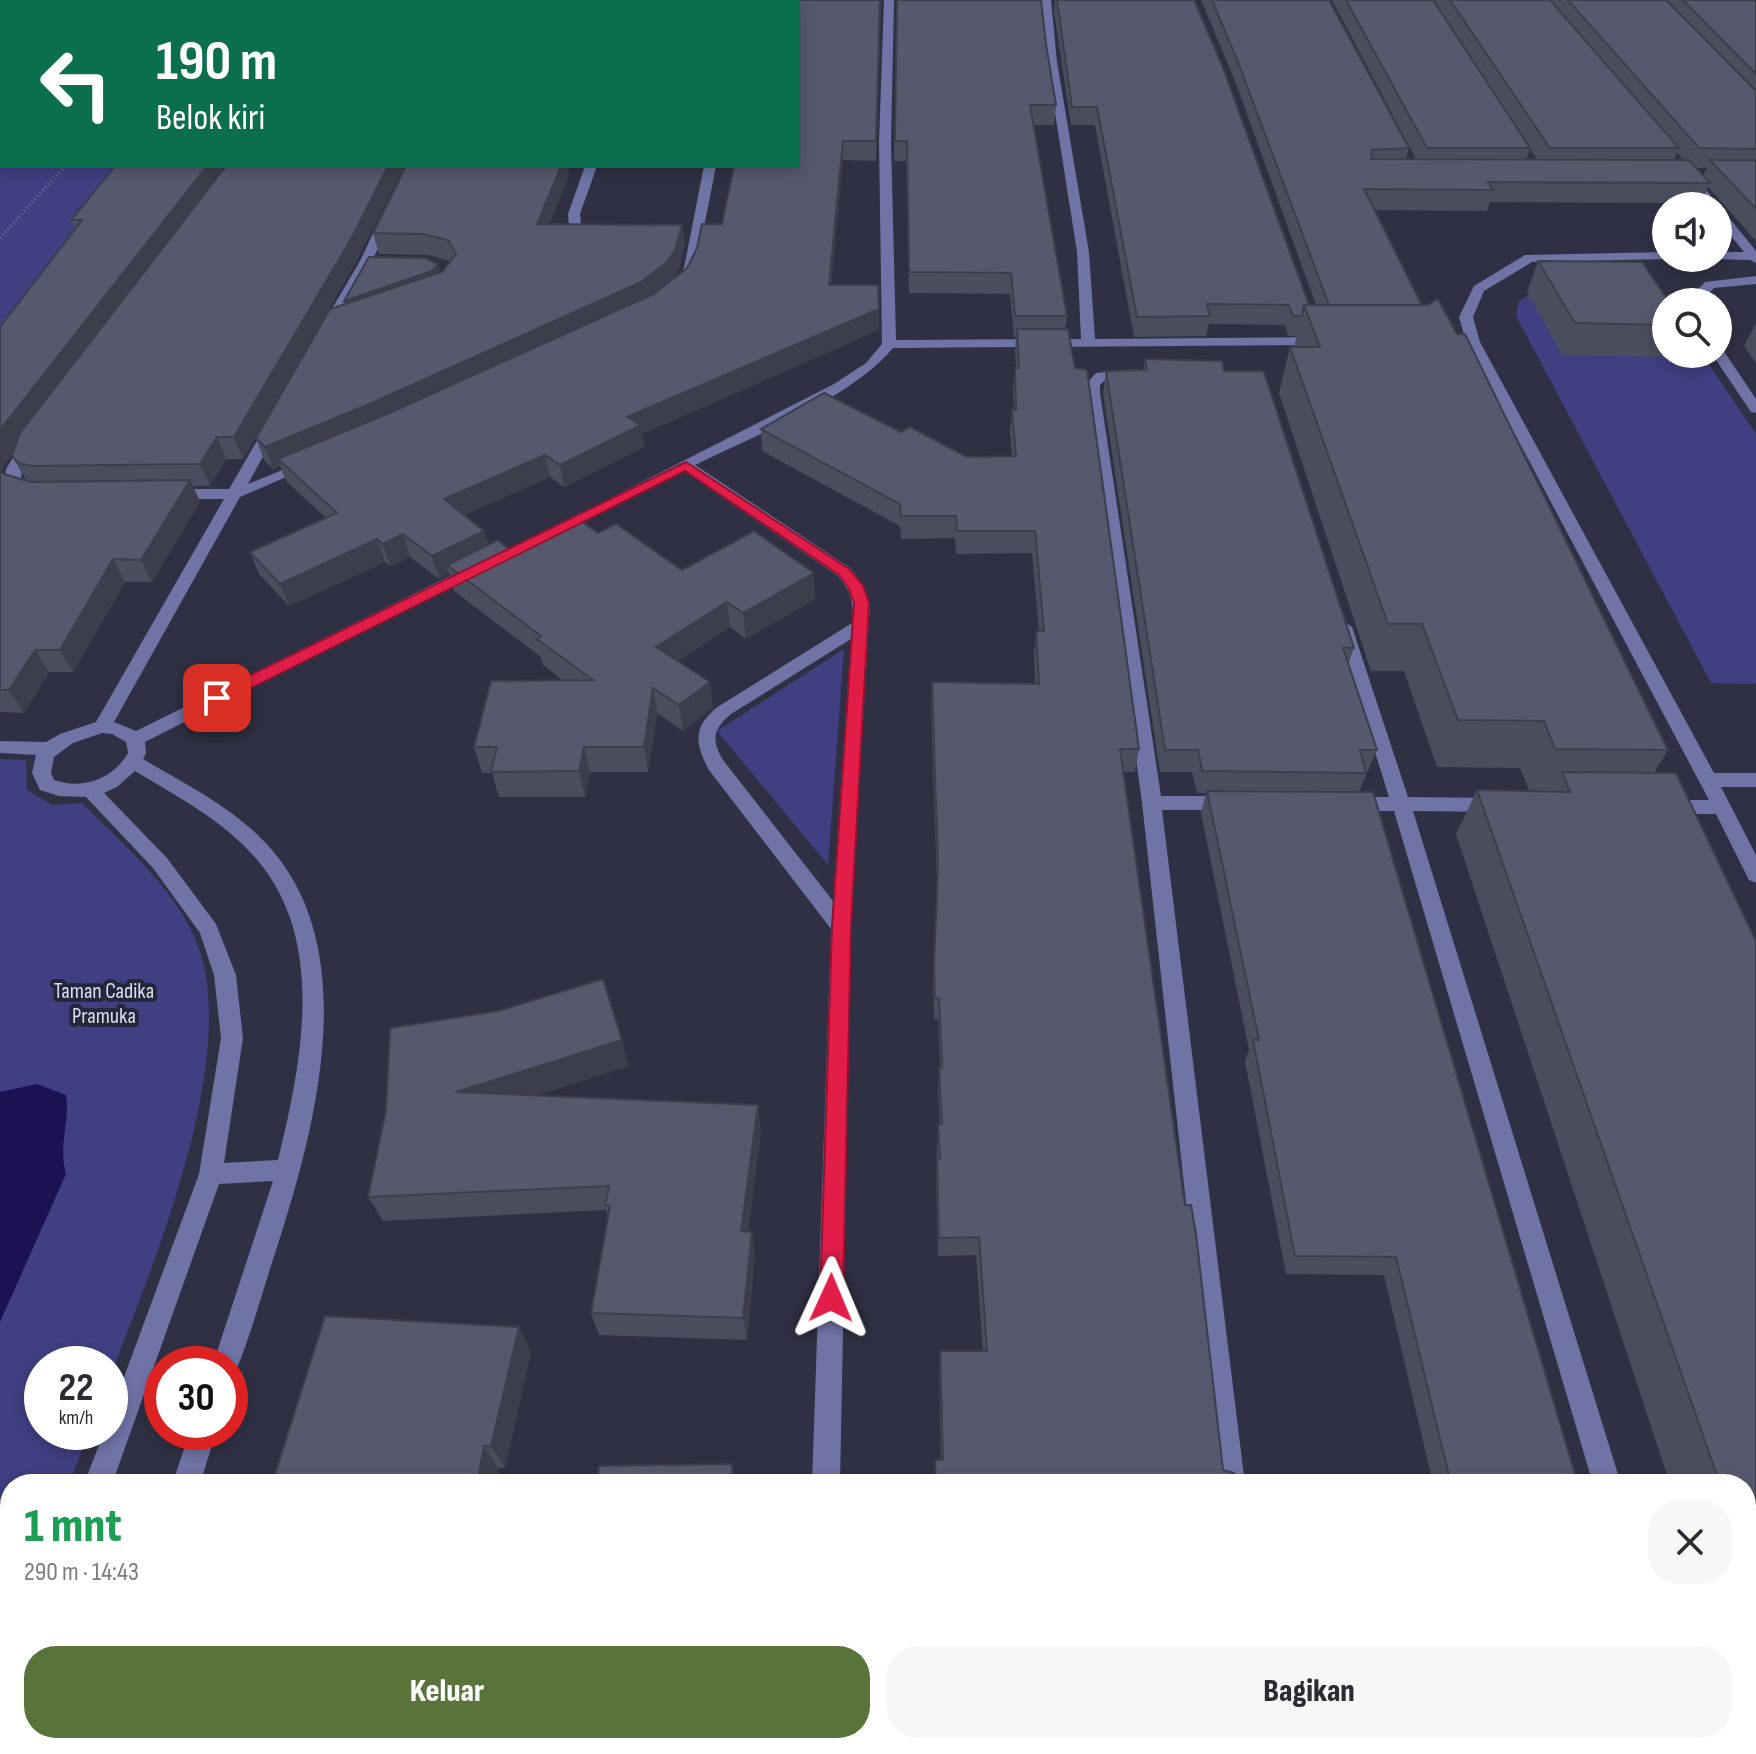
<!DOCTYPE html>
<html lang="id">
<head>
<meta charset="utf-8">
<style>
  :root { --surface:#fff; --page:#f7f7f7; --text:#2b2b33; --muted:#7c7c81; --accent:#58743a }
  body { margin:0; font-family:"Sofia Sans Condensed",sans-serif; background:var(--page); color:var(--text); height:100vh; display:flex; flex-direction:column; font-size:30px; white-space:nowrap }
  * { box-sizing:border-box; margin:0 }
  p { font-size:26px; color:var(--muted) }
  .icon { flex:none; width:44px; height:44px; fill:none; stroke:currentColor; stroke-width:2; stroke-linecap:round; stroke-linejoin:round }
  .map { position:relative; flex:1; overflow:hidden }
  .details { position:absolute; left:0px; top:1474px; width:1756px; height:280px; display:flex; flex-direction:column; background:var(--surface); border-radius:32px 32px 0 0; box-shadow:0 4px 12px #0003 }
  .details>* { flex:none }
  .banner { position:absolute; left:0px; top:0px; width:800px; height:168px; box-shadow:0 4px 12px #0003; background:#0b6e4f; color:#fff; overflow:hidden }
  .tools { position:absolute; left:1652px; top:192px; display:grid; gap:16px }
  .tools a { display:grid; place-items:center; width:80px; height:80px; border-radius:50%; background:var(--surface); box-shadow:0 4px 12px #0003; font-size:40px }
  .speed { position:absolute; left:24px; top:1346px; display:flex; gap:16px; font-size:40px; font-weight:700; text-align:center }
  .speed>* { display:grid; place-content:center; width:104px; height:104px; border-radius:50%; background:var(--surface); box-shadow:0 4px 12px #0003; line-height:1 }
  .speed small { font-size:20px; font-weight:400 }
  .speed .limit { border:12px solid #d22; background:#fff; color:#111 }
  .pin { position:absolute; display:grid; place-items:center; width:68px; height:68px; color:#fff; margin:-34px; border-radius:16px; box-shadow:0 4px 12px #0006 }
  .me { position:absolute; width:88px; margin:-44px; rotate:1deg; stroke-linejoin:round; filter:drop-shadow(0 0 6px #0008) }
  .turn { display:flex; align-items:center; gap:28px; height:168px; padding:0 24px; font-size:36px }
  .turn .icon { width:104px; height:104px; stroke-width:2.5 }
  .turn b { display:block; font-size:56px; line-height:68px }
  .round { display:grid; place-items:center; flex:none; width:84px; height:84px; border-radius:32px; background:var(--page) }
  .overview { display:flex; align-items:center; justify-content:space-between; height:136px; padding:0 24px }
  h1 { font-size:48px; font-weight:800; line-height:60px; color:#1e9e55 }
  .button { display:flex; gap:16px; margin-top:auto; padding:16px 24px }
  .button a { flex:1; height:92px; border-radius:32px; background:var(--accent); color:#fff; font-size:32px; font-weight:800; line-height:92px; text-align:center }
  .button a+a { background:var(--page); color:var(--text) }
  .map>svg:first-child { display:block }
  .green { fill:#3f3f81 }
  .water { fill:#1b1253 }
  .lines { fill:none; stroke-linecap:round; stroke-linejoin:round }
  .path { stroke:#757687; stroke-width:3; stroke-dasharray:1 3; stroke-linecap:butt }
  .minor { fill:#6f73a5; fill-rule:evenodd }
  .wall { fill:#4a4d5e; fill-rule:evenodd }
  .shaded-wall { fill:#3c3e4c }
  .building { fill:#56596d; stroke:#3c3e4c; stroke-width:2 }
  .route { fill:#e11d48; stroke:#92132f; stroke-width:2 }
  .labels { text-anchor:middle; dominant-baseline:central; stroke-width:8; stroke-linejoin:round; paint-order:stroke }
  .park-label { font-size:22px; fill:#dbdef2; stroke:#252639 }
</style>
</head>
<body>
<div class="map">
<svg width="1756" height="1754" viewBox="0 0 1756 1754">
  <rect width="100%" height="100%" fill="#2f3043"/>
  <g class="green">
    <path d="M0,0H259L2,2V166H131L0,336Z"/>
    <path d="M1557,279L1666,302V354H1702L1756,434V684L1711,683L1516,316L1519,301Z"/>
    <path d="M844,649L828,865L717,731Z"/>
    <path d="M0,759L26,760L27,790L52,805L82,803C122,843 172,886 195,938C244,1051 152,1267 110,1377V1364H42V1432H89L69,1484H10V1636L0,1662Z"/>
  </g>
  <path class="water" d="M37,1084L66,1095C70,1125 58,1144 66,1174L0,1322V1092Z"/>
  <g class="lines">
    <path class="path" d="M0,238L65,166"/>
    <g class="minor">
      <path d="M884,0H894L891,142L896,340L1081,339L1077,252L1047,62L1041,0H1051L1057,62L1089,252L1095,339L1321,337L1328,341L1321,345L893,348C852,398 754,436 695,465L850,568L863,585L870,603L851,927L840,1484H812L831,929L709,770C694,742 693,726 719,706L852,623C854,603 851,591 838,576L684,471L562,533L556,535L548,530L834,384L866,363L882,344L879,142ZM851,639L833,901L723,760C711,740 713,729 731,714Z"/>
      <path d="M405,166H417L372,261L332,332H322L320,329L360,261Z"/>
      <path d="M585,166H597L580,214L581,224L603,229V235L599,236L569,226L568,214Z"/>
      <path d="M704,166H716L696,268L688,286L683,287L677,283L684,268Z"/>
      <path d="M1685,174H1693L1717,203L1719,206L1718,207L1707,206L1683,176Z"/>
      <path d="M1718,208L1722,209L1756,251V263L1750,260L1714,259L1718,258V252H1744L1718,220Z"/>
      <path d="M1666,252V258L1670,259L1532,262L1484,291L1473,317L1480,342L1714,773H1756V787H1721L1756,855V883L1749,880L1716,814H1668L1658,807L1668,800H1709L1466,342L1459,317L1474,286L1525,255Z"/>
      <path d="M1756,276V284L1714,288L1700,302H1686L1705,282Z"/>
      <path d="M1718,349L1723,350L1756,399V413L1751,412L1712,354H1718Z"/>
      <path d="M1133,369L1138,370V376L1105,380L1100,385V393L1161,796H1228L1238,803L1228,810H1162L1245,1484H1217L1142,803L1086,393V384L1096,373Z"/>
      <path d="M272,423L279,427L248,484L302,462L307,461L314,465L240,497L114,722L136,731L468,567L474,566L482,571L145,742L146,753L143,759C187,785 238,810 272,850C367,960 310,1147 270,1269C259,1304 249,1340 235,1373L230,1375V1364H213L273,1181L219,1184L112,1484H84L104,1432H110V1415L199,1174L221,1038L214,975L200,933L153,868L86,797L59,796L40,790L32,773L36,755L0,753V741L46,742L60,734L96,722L224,499H172L164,494L172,489H229L265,427ZM102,733L112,734L126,742L128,753C113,779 83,790 54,780L51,773L54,757L73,743ZM135,771C178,797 226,822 258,861C327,943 301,1065 278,1160L224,1163L243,1038L236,975L216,924L167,858L104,793L117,787Z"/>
      <path d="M30,437L37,441L22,469L21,479L37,492L29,497L5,480L6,469L25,438Z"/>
      <path d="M1344,621L1352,627L1408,797L1496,798L1506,805L1496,812L1413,811L1621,1484H1593L1394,811H1352L1342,804L1352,797H1389L1336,627Z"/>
      <path d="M190,1432H216L200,1484H172Z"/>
      <path d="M10,1713V1744H20L16,1754H0V1717Z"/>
      <path d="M86,1744H116L113,1754H83Z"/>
      <rect x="804" y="1744" width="30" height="10"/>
      <path d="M1246,1744H1276L1277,1754H1247Z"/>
      <path d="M1670,1744H1700L1703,1754H1673Z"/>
    </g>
  </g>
  <g class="wall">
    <path d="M881,0L876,161L843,160L831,285L879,330L642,434L644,447L564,487L550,477L464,515L484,531L488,545L510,550L598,533L682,570L815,599L746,639L730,627L678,661L713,707L683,731L657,713L648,772H590L585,797H499L492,773H482L474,747L564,681L543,665L541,657L454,591L449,573L439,579L410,557L390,566L385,562L289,606L259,574L250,552L326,518L286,481L280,466L273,469L264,460L256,438L345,304L344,301L442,272L450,261L428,255L379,254L373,233L568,166L569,174L549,225H682L685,245L678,271L671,281L687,268L722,224Z"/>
    <path d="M897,0L1046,44L1056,105L1054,125H1034L1067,316L1065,329L1139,749L1135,772H1123L1223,1470L1235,1484H934L935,1460H941L939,1368L940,1351H983L976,1255L938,1256L936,1178L938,1124H940L938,1088L940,1068L938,1019H934L933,985L937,888L931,705L932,682L1035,684L1034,654L1036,631H1039L1032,553L956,554L955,538L901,539L900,526L762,451L761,429L901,432L967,457L1012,456L1010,432L1012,410H1014L1013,389L1015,368H1016L1015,351L1016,337H1014L1010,294L909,293L906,161H894Z"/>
    <path d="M1055,0H1194L1309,305H1316L1235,81L1201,0H1329L1409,148L1406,159H1416L1332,0H1433L1486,80L1434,0H1756V241L1708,187L1701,203L1490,202L1487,211L1375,210L1422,305L1668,750L1654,773L1756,941V1746L1746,1716V1484H1670L1456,834L1477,790L1529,791L1520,768L1437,767L1404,671H1371L1279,393L1290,347H1294L1297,336H1288L1285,325L1209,324L1206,336L1134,337L1095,125H1071L1054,11ZM1530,149L1537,160H1526ZM1677,153L1684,160H1674ZM1696,168H1707L1703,176Z"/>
    <path d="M115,166H404L357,260L243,459H226L210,486H193L200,502L152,582H125L73,672H49L24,713L0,712V327L75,229L71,220ZM15,448L12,456L26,480L3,473V468Z"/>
    <path d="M1538,261L1666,302V354H1671L1669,357L1562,355L1527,292Z"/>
    <path d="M1756,323V363L1744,346Z"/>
    <path d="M1145,359L1224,371L1354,648L1348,664L1377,750L1359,792L1578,1484H1433L1384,1275L1286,1274L1245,1061L1249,1050L1201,813L1206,793H1197L1192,772H1160L1103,393L1106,371L1143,370Z"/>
    <path d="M629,1066L537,1095L761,1131L748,1232L755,1255L747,1340L599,1335L591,1313L608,1216L606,1210L383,1221L368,1197L386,1110Z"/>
    <path d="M519,1327L531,1352L505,1468H498L496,1484H272Z"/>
    <path d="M1493,1744H1655L1658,1754H1496Z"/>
  </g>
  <g class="shaded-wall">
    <path d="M843,141V160L829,306V285Z"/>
    <path d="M207,166H229L13,451L3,468V482L0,477V430Z"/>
    <path d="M388,166H404L357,260L243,459L234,437Z"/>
    <path d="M561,166H568L569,174L541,245L537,224Z"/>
    <path d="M682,225L685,245L678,271L669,283L643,303L284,465L278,459L280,466L273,469L265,447Z"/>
    <path d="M438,264L441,274L347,312L344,301Z"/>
    <path d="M879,309V330L642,434L644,447L564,487L560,465L627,417Z"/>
    <path d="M217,437L226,459L210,486L200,464Z"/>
    <path d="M545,455L550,477L450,521L444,499Z"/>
    <path d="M190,480L200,502L152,582L141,560Z"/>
    <path d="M484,531L490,553L447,565L449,573L439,579L432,556Z"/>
    <path d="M403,534L410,557L390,566L383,544Z"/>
    <path d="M377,539L385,562L289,606L280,584Z"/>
    <path d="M113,559L125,582L73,672L60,650Z"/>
    <path d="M814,573L815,599L746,639L743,613Z"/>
    <path d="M727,602L730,627L660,673L656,647Z"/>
    <path d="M35,650L49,672L24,713L9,690Z"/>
    <path d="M710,682L713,707L683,731L679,705Z"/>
    <path d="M653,688L657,713L648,772L644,747Z"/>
    <path d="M584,747L590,772L585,797L579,771Z"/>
    <path d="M622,1040L629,1066L467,1117L456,1092Z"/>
    <path d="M758,1105L761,1131L745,1255L741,1231Z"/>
    <path d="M752,1232L755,1255L747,1340L743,1318Z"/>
    <path d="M519,1327L531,1352L505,1468L491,1446Z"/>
    <path d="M484,1446L498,1468L496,1484H477Z"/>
    <path d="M732,1464L738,1484H731Z"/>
    <path d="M722,1744H729L728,1754H722Z"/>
  </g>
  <g class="building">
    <path d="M250,0H630L629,2H248Z"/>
    <path d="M664,0H880L876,141H843L829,285H878L879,309L627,417L641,425L560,465L545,455L444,499L484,531L432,556L403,534L383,544L377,539L280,584L250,552L337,513L278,459L387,414L654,294L687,268L697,248L702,224H722L734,166H798V2H664Z"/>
    <path d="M897,0H1041L1046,44L1056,105H1030L1067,316H1015L1011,273L909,272L907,141H895Z"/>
    <path d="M1057,0H1194L1222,65L1309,305H1304L1302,316H1293L1289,305L1207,304L1210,316L1137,317L1097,107H1072Z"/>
    <path d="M1212,0H1329L1409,148L1372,150L1371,159L1689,160L1710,183L1488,182L1494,190L1364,189L1422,305H1329L1238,62Z"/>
    <path d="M1346,0H1433L1530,148H1427Z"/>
    <path d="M1450,0H1550L1679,148H1550Z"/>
    <path d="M1568,0H1666L1756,91V149L1699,148Z"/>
    <path d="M1683,0H1756V74Z"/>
    <path d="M1710,160H1756V209Z"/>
    <path d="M115,166H207L0,430V327L82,220H71Z"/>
    <path d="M226,166H388L351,239L234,437H217L200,464L32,466L18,463L12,456L20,433Z"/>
    <path d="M406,166H561L537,224L682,225L675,250L667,262L641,282L374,402L265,447L256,438L330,309L442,272L456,254L448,240L423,234L373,233Z"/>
    <path d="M369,257L425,258L438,264L432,271L344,301Z"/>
    <path d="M1538,261L1642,262L1669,302H1666V325L1575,323Z"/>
    <path d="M1438,299L1457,334H1465L1668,750L1555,749L1544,721L1458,720L1422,624H1388L1290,347H1320L1304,305H1428Z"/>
    <path d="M1017,329H1068L1075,368L1087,370L1139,749H1120L1185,1205H1191L1196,1234L1223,1470L1234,1473L1235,1484H936L935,1460H943L940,1351H987L979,1237L939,1238L937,1159H940L938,1124H942L939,1068H942L939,998H935L934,964L938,866L932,682L1039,684L1036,631H1044L1035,531H957L956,516H901L900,504L761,429L824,393L901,432L910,427L967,457L1016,456L1012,410H1016L1015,368H1019Z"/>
    <path d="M1145,359L1222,361L1224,371H1263L1265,375L1354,648H1343L1377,750H1360L1366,773L1202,771L1198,750H1165L1106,371L1147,370Z"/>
    <path d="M0,470L4,474L31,482L190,480L141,560L113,559L60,650H35L9,690H0Z"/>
    <path d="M574,516L598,533L616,524L682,570L754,531L814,573L743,613L727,602L656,647L710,682L679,705L653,688L644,747H584L579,771L491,772L497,747H474L491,681L593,680L537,639L541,636L447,565L498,540L510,550Z"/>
    <path d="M1562,772L1676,773L1756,941V1585L1746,1557V1484H1720L1477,790L1570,792Z"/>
    <path d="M1207,791L1373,792L1578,1484H1451L1396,1257L1295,1256L1253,1040H1259Z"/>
    <path d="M603,979L622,1040L456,1092L758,1105L741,1231L752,1232L743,1318L591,1313L610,1206L605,1205L609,1186L368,1197L386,1110L390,1028L498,1011Z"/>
    <path d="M325,1316L519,1327L491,1446H484L477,1484H272Z"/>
    <path d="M732,1464L731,1484H597L599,1466Z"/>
    <path d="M596,1744H722V1754H595Z"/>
    <path d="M940,1744H1255V1746L1263,1749V1754H941Z"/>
    <path d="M1513,1744H1655L1658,1754H1516Z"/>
  </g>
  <path class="route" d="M686,462L849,569L863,585L869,603L851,927L843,1298L839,1306L831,1309L823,1306L820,1298L832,927L854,603L848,587L839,575L685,471L223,702H212L209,698L212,694Z"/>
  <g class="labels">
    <g class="park-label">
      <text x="104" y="991">Taman Cadika<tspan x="104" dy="25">Pramuka</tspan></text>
    </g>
  </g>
</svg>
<div class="tools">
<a><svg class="icon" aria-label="sound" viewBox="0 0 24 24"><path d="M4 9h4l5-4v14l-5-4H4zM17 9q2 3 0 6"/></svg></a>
<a><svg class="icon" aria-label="search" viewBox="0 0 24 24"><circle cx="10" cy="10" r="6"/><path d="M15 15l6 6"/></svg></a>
</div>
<div class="speed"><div>22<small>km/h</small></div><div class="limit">30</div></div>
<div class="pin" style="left:217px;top:698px;background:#d93025"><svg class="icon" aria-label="arrive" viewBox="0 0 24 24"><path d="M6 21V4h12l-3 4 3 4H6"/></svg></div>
<svg class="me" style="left:831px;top:1298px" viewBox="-20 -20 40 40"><path d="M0-17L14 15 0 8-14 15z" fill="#e11d48" stroke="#fff" stroke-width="4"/></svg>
<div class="banner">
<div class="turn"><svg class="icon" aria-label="left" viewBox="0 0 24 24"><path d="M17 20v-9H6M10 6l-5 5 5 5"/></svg><div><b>190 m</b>Belok kiri</div></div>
</div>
<section class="details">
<div class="overview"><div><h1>1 mnt</h1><p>290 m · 14:43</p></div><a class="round"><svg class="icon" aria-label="close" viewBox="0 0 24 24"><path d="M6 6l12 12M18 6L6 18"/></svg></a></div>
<div class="button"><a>Keluar</a><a>Bagikan</a></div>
</section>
</div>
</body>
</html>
